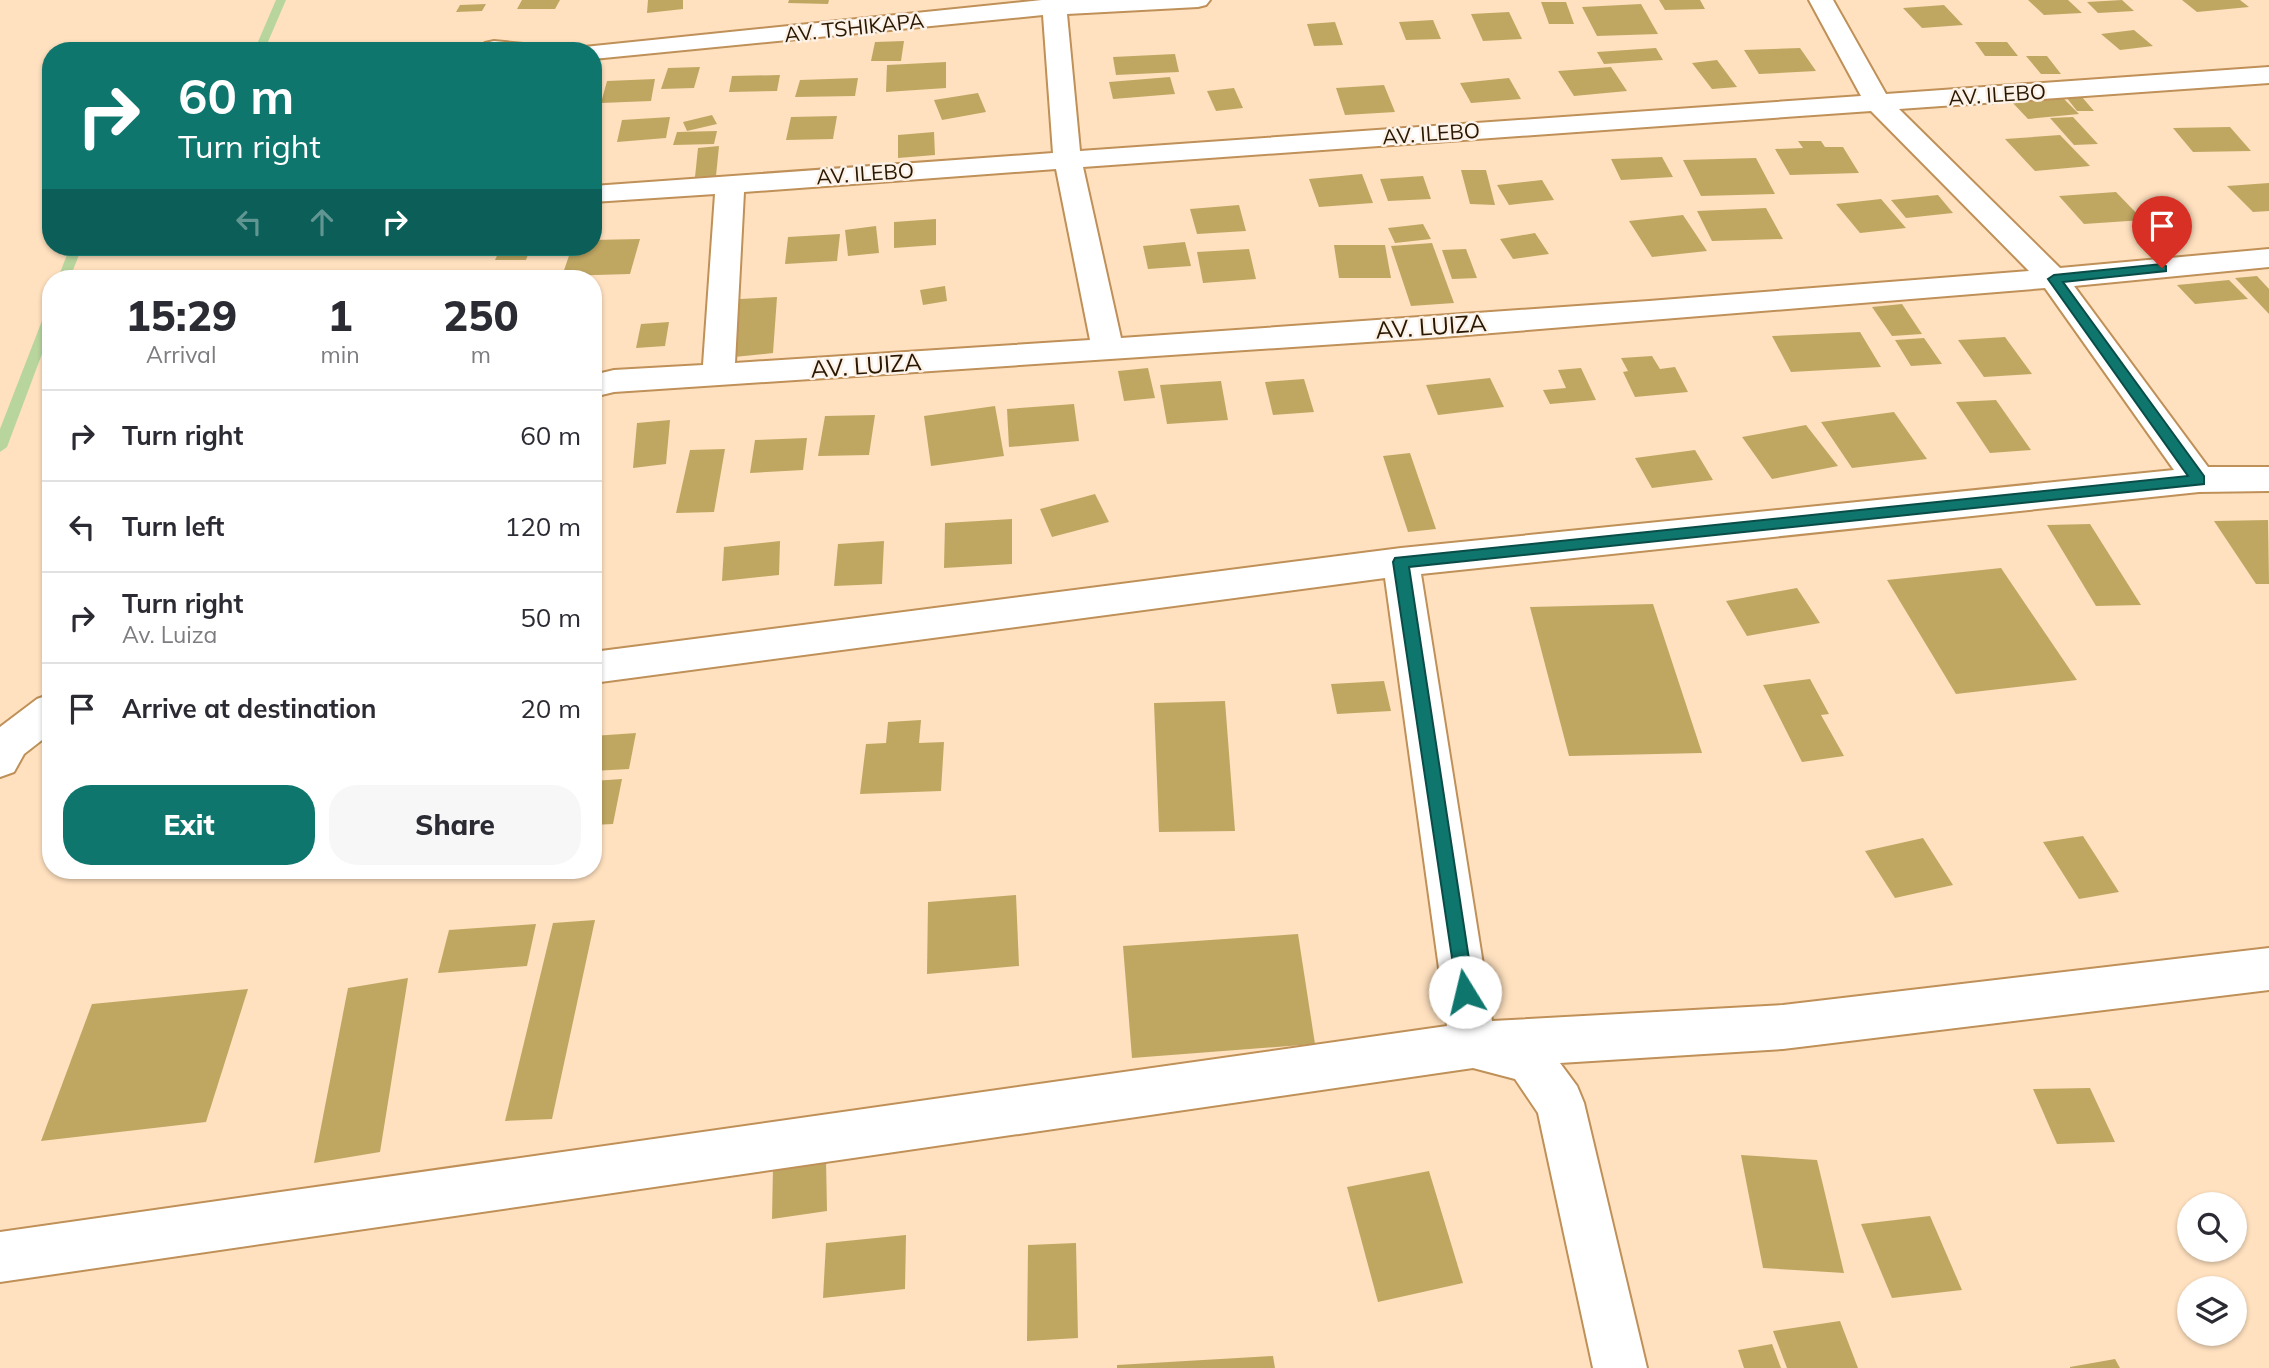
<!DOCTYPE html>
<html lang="en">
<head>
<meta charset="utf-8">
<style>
  :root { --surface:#fff; --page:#f7f7f7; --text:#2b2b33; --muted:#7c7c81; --line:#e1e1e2; --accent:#0f766e }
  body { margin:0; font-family:Mulish,sans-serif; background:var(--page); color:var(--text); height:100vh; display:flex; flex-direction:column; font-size:26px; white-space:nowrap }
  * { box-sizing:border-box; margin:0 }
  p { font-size:23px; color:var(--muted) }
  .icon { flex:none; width:38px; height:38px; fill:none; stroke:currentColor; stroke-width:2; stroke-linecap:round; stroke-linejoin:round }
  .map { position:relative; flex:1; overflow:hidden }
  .drawer { position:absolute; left:42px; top:270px; width:560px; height:609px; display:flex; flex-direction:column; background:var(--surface); border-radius:28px; box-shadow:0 2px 5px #0004 }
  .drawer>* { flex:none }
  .top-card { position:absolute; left:42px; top:42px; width:560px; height:214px; border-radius:28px; box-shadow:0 2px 5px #0004; background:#0f766e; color:#fff; overflow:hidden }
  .buttons { position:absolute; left:2177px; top:1192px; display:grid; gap:14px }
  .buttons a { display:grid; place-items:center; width:70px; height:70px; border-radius:50%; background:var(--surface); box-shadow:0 2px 5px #0004; font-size:35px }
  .pin { position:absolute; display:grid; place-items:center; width:60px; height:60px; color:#fff; margin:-72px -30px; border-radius:50% 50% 50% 0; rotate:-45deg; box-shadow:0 0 7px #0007 }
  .pin .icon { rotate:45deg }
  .me { position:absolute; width:77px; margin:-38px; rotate:351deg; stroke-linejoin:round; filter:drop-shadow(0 0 5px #0008) }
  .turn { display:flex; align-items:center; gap:24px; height:147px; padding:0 21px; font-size:32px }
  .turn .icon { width:91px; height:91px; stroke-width:2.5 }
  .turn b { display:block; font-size:49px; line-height:60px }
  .lanes { display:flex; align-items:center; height:66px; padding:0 21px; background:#0003; justify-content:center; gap:35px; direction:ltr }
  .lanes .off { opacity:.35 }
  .eta { display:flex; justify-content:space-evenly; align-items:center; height:119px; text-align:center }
  .eta b { font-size:42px; font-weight:800; line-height:49px }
  .button { display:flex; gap:14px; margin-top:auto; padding:14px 21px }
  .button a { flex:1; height:80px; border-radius:28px; background:var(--accent); color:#fff; font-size:28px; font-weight:800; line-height:80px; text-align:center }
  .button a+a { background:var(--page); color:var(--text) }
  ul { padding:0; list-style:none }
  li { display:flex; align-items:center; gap:21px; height:91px; padding:0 21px; border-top:2px solid var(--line) }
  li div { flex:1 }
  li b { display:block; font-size:26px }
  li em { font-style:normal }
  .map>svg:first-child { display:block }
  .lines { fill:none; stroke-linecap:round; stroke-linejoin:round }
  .stream { fill:#b8d59e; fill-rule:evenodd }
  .building { fill:#bfa762 }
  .minor-casing { stroke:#bf9058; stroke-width:4 }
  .minor { fill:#fff; fill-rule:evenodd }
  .route { fill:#0f766e; stroke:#0a4d48; stroke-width:2 }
  .labels { text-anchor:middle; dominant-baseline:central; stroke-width:5; stroke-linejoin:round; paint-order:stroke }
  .far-street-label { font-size:21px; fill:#291701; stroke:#fcf2e7 }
  .street-label { font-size:24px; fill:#291701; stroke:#fcf2e7 }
</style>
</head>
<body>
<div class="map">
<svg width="2269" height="1368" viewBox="0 0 2269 1368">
  <rect width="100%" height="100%" fill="#ffe1bf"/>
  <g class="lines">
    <g class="stream">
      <path d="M276,0H286L264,51H254Z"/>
      <path d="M70,247H82L70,278H58Z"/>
      <path d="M51,309V330L7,447L0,452V429L45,313Z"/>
    </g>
  </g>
  <g class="building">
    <path d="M522,0H560L555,9H517Z"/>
    <path d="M648,0H683V9L647,13Z"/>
    <path d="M789,0H829L828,4L788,3Z"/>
    <path d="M1659,0H1700L1705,9L1665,10Z"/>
    <path d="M2028,0H2068L2082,13L2044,15Z"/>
    <path d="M2122,0L2134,11L2098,13L2087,2Z"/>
    <path d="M2182,0H2240L2249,7L2197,12Z"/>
    <path d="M1541,2H1566L1574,24H1549Z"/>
    <path d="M486,4L482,11L456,12L460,5Z"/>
    <path d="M1641,4L1658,34L1597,36L1582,7Z"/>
    <path d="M1944,5L1963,25L1922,28L1903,8Z"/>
    <path d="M1509,12L1522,39L1483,41L1471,14Z"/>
    <path d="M1433,20L1441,39L1406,40L1399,22Z"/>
    <path d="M1335,22L1343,45L1314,46L1307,24Z"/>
    <path d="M2134,30L2153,46L2120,50L2101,34Z"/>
    <path d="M904,41L901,61H871L875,42Z"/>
    <path d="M1975,42H2007L2018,56H1985Z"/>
    <path d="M1656,48L1663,60L1604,64L1597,52Z"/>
    <path d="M1800,48L1816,71L1759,74L1744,50Z"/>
    <path d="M1175,54L1179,72L1116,75L1113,57Z"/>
    <path d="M2026,56H2047L2061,74H2041Z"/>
    <path d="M1717,60L1737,87L1712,89L1692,63Z"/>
    <path d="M946,62V88L886,92L887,65Z"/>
    <path d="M700,67L694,88L661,89L668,68Z"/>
    <path d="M1611,67L1627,91L1574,96L1558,71Z"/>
    <path d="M780,75L777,91L729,92L732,76Z"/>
    <path d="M1170,77L1175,94L1113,99L1109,82Z"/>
    <path d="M858,78L855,96L795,97L800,80Z"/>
    <path d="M1509,78L1521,99L1471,103L1460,83Z"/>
    <path d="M655,79L651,101L601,103L607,81Z"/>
    <path d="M1384,85L1395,112L1345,115L1336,88Z"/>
    <path d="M1234,88L1243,108L1216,111L1207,91Z"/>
    <path d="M978,93L986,112L942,120L934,100Z"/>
    <path d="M2061,96L2079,114L2028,119L2011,101Z"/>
    <path d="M2066,97H2082L2094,111H2077Z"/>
    <path d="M712,115L717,124L687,131L683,122Z"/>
    <path d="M837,116L833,139L786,140L791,117Z"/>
    <path d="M670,117L666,138L617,142L622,120Z"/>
    <path d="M2073,117L2098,144L2074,145L2050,118Z"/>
    <path d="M2230,127L2251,151L2193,152L2173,128Z"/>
    <path d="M717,131L714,144L673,145L677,132Z"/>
    <path d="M934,132L935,155L898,158V135Z"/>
    <path d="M2060,135L2090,166L2035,171L2005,139Z"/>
    <path d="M1798,141H1821L1825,147H1843L1859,173L1790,175L1775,149L1803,148Z"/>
    <path d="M719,146L716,176L695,177L698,148Z"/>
    <path d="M1662,157L1673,177L1621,180L1611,159Z"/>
    <path d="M1756,158L1775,194L1701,196L1683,160Z"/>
    <path d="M1461,170H1486L1495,205L1470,204Z"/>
    <path d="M1362,174L1373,203L1319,207L1309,179Z"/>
    <path d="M1423,176L1431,199L1388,201L1380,179Z"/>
    <path d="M1542,180L1554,200L1509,205L1497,185Z"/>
    <path d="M2269,183V211L2253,212L2227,186Z"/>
    <path d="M2116,192L2143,220L2084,224L2059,196Z"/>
    <path d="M1938,195L1953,213L1906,218L1891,200Z"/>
    <path d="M1881,199L1906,228L1860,233L1836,204Z"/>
    <path d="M1239,205L1246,231L1197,234L1190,209Z"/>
    <path d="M1766,208L1783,239L1712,241L1697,211Z"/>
    <path d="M1683,215L1707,251L1652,257L1629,221Z"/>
    <path d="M936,219V245L894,248V222Z"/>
    <path d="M1423,224L1431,239L1395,243L1388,228Z"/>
    <path d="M876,226L879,253L848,256L845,230Z"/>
    <path d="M1535,233L1549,254L1513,259L1500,239Z"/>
    <path d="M840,234L837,261L785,264L788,237Z"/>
    <path d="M640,239L630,274L562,276L572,247H593V240Z"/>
    <path d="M1185,242L1191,266L1148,269L1143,246Z"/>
    <path d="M1432,243L1454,303L1411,306L1391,246Z"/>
    <path d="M1334,245H1385L1391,278H1339Z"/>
    <path d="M501,247H531L526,260H495Z"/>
    <path d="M1249,249L1256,279L1203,283L1197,252Z"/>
    <path d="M1466,249L1477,278L1452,279L1442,250Z"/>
    <path d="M2257,276L2269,289V314L2235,278Z"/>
    <path d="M2229,280L2248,299L2195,304L2177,285Z"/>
    <path d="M945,286L947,301L923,305L920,290Z"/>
    <path d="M777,297L773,353L734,357L740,299Z"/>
    <path d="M1902,304L1922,334L1892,336L1872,307Z"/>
    <path d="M669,322L665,346L636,348L641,324Z"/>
    <path d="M1860,332L1881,367L1791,372L1772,336Z"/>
    <path d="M2005,337L2032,374L1984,377L1958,340Z"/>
    <path d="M1924,338L1942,364L1911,366L1895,340Z"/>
    <path d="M1652,356L1660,369L1675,367L1688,392L1635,397L1623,372L1628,371L1621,358Z"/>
    <path d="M1148,368L1155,398L1124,401L1118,371Z"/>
    <path d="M1581,368L1596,400L1550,404L1543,390L1566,388L1558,370Z"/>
    <path d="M1490,378L1504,407L1438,415L1426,385Z"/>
    <path d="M1304,379L1314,412L1273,415L1265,382Z"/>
    <path d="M1221,381L1228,420L1167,424L1160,385Z"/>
    <path d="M1996,400L2031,450L1990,453L1956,402Z"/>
    <path d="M1074,404L1079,441L1009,447L1007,409Z"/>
    <path d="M995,406L1004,456L931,466L924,416Z"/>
    <path d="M1894,412L1927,459L1852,468L1821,422Z"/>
    <path d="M875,415L869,455L818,456L825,416Z"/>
    <path d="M670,420L666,464L633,468L637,423Z"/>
    <path d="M1806,425L1838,466L1772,479L1742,437Z"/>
    <path d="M807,438L803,470L750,473L755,440Z"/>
    <path d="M725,449L714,512L676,513L690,450Z"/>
    <path d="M1695,450L1713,480L1652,488L1635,458Z"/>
    <path d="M1410,453L1436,529L1408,532L1383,456Z"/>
    <path d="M602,470L598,503L593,504V471Z"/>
    <path d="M1095,494L1109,522L1052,537L1040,509Z"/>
    <path d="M1012,519V564L944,568L945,523Z"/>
    <path d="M2268,520L2269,584H2256L2214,521Z"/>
    <path d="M2090,524L2141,605L2096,606L2047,525Z"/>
    <path d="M780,541L779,575L722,581L724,547Z"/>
    <path d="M884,541L882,584L834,586L838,544Z"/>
    <path d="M2001,568L2077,680L1956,694L1887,580Z"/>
    <path d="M1797,588L1820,623L1747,636L1726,601Z"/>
    <path d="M1653,604L1702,753L1569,756L1530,607Z"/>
    <path d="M1810,679L1829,714L1821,715L1844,756L1802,762L1763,685Z"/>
    <path d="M1384,681L1391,711L1337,714L1331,684Z"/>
    <path d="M1225,701L1235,831L1159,832L1154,703Z"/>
    <path d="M921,720L919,743L944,742L941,791L860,794L866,744L886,743L888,722Z"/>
    <path d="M636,733L629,769L593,771V736Z"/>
    <path d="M622,779L613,824L593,825V781Z"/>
    <path d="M2083,836L2119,892L2079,899L2043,842Z"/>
    <path d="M1923,838L1953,885L1895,898L1865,851Z"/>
    <path d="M1016,895L1019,966L927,974L928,902Z"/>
    <path d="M595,920L552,1119L505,1121L553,923Z"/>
    <path d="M536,924L527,966L438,973L449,930Z"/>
    <path d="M1298,934L1315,1044L1132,1058L1123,946Z"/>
    <path d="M408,978L380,1152L314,1163L348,988Z"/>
    <path d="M248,989L206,1122L41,1141L92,1004Z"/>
    <path d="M2090,1088L2115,1142L2057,1144L2033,1089Z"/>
    <path d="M1741,1155L1817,1160L1844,1273L1763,1268Z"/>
    <path d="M826,1159L827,1211L772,1219L773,1167Z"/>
    <path d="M1429,1171L1463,1283L1378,1302L1347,1187Z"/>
    <path d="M1930,1216L1962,1290L1892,1298L1861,1224Z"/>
    <path d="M906,1235L905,1289L823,1298L826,1243Z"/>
    <path d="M1076,1243L1078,1338L1027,1341L1028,1245Z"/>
    <path d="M1840,1321L1858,1368H1787L1773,1331Z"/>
    <path d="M1772,1344L1781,1368H1744L1738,1350Z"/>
    <path d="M1273,1356L1275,1368H1117V1365Z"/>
    <path d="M2115,1359L2120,1368H2070V1367Z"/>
  </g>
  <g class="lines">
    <g class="minor-casing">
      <g id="minor">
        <path d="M1042,0H1210L1206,5L1198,7L1067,14L1080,151L1861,96L1809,0H1833L1886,94L2269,67V83L1899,109L2060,268L2269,249V267L2074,286L2208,467H2269V491L2199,492L1421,574L1492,1021L1783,1005L2269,948V990L1783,1049L1560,1063L1577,1086L1584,1103L1647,1368H1593L1538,1113L1515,1079L1473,1068L0,1282V1232L1447,1026L1385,578L593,683V652L1401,548L2174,470L2045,288L1442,337L614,392L593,397V375L614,370L703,365L715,194L593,202V186L1053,153L1043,15L593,59V51H581L584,47ZM1871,111L2029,271L1649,301L1121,338L1083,167ZM1056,169L1090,340L735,363L744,192Z"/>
        <path d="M494,41L544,46L547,51H483L485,43Z"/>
        <path d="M51,694V733L24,754L14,772L0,777V727L37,699Z"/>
      </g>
    </g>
    <use href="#minor" class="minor"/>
  </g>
  <path class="route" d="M2162,264L2166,266V271L2063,282L2204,476V484L1409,567L1474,992L1472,998L1465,1001L1458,998L1393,562L1395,558L2188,476L2048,279L2054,275Z"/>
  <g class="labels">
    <g class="far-street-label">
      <text transform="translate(854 27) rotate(-6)">AV. TSHIKAPA</text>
      <text transform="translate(1997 94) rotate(-4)">AV. ILEBO</text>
      <text transform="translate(1431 133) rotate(-4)">AV. ILEBO</text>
      <text transform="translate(865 173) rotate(-4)">AV. ILEBO</text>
    </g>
    <g class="street-label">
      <text transform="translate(1431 326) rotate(-4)">AV. LUIZA</text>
      <text transform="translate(866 365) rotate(-4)">AV. LUIZA</text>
    </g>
  </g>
</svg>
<div class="buttons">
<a><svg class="icon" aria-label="search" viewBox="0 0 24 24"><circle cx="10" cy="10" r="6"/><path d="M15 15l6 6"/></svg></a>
<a><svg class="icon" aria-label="layers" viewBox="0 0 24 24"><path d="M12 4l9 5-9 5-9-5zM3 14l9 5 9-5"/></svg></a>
</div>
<div class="pin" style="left:2162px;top:268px;background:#d93025"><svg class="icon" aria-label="arrive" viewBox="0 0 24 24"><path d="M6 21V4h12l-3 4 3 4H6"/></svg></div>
<svg class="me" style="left:1465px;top:992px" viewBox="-20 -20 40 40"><circle r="19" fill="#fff"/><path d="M0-13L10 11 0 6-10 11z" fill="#0f766e"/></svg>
<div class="top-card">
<div class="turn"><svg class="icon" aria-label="right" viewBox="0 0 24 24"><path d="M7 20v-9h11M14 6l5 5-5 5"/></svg><div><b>60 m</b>Turn right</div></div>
<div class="lanes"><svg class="icon off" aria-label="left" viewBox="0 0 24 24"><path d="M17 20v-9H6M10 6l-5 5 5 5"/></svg><svg class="icon off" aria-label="ahead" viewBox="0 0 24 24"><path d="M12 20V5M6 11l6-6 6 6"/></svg><svg class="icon" aria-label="right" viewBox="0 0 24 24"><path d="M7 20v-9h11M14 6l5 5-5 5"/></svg></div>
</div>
<section class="drawer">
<div class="eta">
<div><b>15:29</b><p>Arrival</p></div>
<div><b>1</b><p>min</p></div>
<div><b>250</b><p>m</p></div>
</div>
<ul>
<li><svg class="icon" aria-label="right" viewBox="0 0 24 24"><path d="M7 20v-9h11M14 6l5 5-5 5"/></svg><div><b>Turn right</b></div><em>60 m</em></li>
<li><svg class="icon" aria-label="left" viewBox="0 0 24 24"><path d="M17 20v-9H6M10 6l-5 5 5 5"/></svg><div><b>Turn left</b></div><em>120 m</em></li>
<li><svg class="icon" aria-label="right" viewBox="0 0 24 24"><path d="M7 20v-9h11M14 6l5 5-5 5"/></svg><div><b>Turn right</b><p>Av. Luiza</p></div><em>50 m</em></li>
<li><svg class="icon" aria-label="arrive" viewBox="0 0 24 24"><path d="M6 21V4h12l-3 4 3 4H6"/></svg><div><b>Arrive at destination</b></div><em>20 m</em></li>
</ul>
<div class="button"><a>Exit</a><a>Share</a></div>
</section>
</div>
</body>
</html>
